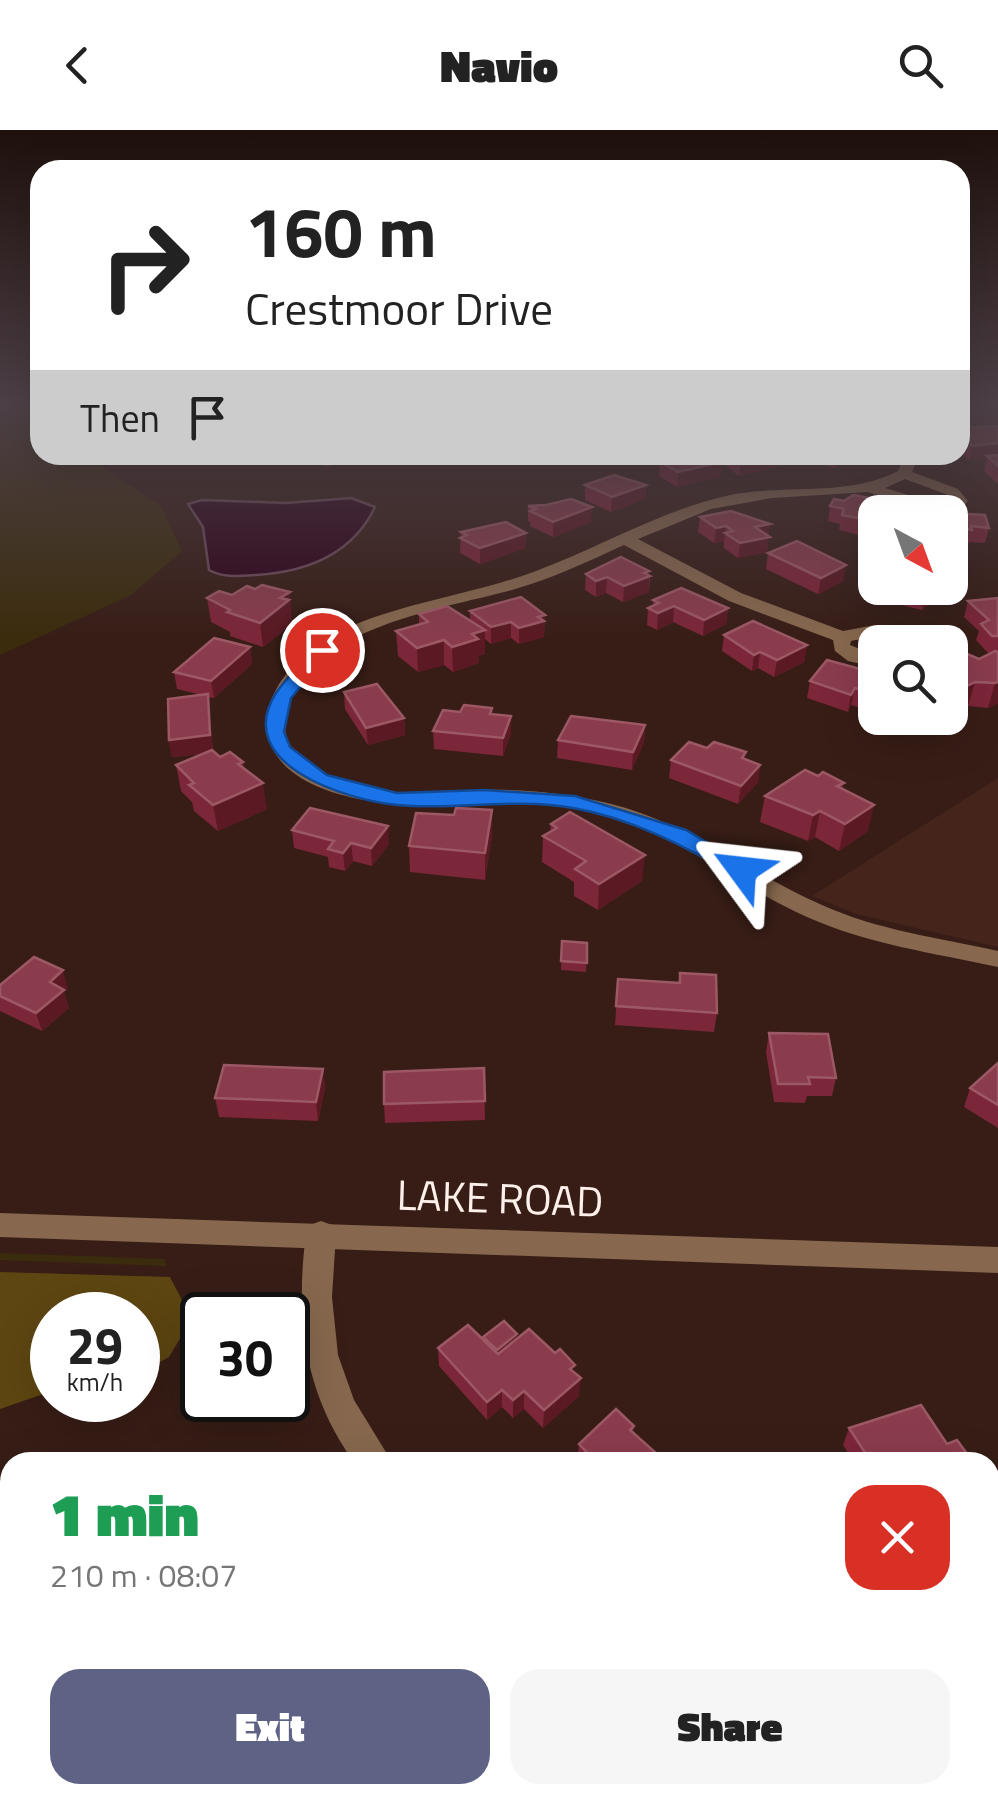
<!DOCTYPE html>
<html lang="en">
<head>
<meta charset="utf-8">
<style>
  :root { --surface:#fff; --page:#f6f6f6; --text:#222; --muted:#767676; --accent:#5e6284 }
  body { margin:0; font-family:"Titillium Web",sans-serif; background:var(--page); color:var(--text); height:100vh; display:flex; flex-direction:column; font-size:38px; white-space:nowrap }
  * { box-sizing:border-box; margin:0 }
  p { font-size:32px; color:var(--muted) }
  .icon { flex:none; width:55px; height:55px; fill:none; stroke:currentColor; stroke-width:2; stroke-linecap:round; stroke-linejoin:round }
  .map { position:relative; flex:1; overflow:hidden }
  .side { position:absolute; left:0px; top:1322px; width:1000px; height:352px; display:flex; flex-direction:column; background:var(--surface); border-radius:30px 30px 0 0; box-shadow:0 10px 40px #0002 }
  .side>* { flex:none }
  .guide { position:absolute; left:30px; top:30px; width:940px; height:305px; border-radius:30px; box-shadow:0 10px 40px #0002; background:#fff; color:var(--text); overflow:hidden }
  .needle { width:65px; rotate:139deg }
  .tools { position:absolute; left:858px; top:365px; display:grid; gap:20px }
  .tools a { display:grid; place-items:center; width:110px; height:110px; border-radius:20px; background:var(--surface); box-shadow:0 10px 40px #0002; font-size:50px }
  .speed { position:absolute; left:30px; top:1162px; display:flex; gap:20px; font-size:50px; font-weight:700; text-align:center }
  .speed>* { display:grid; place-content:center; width:130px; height:130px; border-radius:50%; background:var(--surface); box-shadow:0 10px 40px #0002; line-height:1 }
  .speed small { font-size:25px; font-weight:400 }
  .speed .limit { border:5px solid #111; border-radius:15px; background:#fff; color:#111 }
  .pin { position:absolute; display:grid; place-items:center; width:85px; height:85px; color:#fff; margin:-42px; border:5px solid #fff; border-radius:50%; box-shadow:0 2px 10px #0007 }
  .me { position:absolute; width:110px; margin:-55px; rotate:300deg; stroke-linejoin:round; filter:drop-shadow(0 0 8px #0008) }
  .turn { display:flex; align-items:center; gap:35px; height:210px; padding:0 50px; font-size:45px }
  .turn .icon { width:130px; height:130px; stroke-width:2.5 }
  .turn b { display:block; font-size:70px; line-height:85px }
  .then { display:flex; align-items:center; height:95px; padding:0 50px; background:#0003; gap:20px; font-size:38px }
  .round { display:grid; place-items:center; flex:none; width:105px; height:105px; border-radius:30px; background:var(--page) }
  .headline { display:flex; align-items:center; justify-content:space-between; height:170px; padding:0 50px }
  h1 { font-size:60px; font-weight:800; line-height:75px; color:#1e9e55 }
  .cta { display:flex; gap:20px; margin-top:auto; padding:20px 50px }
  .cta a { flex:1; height:115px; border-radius:30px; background:var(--accent); color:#fff; font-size:40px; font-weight:800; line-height:115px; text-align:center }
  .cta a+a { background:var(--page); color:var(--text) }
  header { display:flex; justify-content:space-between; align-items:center; height:130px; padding:0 50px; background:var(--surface); font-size:45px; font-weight:800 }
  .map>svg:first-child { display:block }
  .built { fill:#45251b }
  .green { fill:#3b2c0d }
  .forest { fill:#5d4611 }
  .water { fill:#2d041b; stroke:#6b4a59; stroke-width:2.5 }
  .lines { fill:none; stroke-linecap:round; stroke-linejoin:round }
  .minor { fill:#87684e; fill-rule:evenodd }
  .tertiary { fill:#87684e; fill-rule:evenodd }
  .wall { fill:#7c2639 }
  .shaded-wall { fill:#5a1923 }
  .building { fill:#8a3c4c; stroke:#9c5865; stroke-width:2.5 }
  .route { fill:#1a73e8; stroke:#114b97; stroke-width:2.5 }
  .labels { text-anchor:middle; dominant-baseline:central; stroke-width:10; stroke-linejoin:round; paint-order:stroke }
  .near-street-label { font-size:42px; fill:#fdefea; stroke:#371d16 }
</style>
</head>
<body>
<header><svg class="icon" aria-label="back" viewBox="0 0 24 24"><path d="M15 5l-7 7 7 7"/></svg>Navio<svg class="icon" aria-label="search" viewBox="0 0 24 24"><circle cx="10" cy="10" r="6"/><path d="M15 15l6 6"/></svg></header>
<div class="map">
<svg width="998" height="1673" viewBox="0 0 998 1673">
  <rect width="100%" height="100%" fill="#371d16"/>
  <path class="built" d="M998,648V817L856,784L812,766Z"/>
  <g class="green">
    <path d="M0,274H17L40,297V325H83L161,376L182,421L131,465L0,525Z"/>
    <path d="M0,1123L164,1129L167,1136L0,1130Z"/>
  </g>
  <g class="forest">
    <path d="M0,1142L170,1147L183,1172L187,1197L169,1227L138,1244V1185H52V1261L0,1279Z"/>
    <path d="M490,1665H621L628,1673H492Z"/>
  </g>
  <path class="water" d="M351,368L375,377C352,425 306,442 256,445C240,446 223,448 209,440L203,397L188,374L202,370L286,373Z"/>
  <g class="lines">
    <g class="minor">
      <path d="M905,325H919L912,342L958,359L968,371L965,374L931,382L868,362L772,368L711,379L638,409L741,463L843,501L875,495L909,508L912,512C889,512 873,506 851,511L850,515L875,525V537L848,531L835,521L833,510L729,471L624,415C587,432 551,449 512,460C443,479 288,501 285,594C284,629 326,646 354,655C395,668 440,660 483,660C523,659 564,663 603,672C684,690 747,742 822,775C877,800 939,808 998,821V837C934,823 867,814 807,787C745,760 691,714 626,692C583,677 537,672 491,672C430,673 370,681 312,654C227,612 276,532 340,501C403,472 472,465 536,441C600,417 660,381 726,366C783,353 846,368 898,341ZM905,349L948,365L950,368L932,372L885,358Z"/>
      <path d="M321,1091L332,1095L336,1104L332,1167L338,1225L354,1270L392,1332H354C304,1263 295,1187 306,1104L310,1095Z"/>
      <path d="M998,1478V1517L990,1520V1481Z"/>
      <path d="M645,1665H691L694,1673H648Z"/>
      <path d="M794,1665H839L836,1673H791Z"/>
    </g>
    <path class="tertiary" d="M0,1083L998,1117V1143L0,1107Z"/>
  </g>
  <g class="wall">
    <path d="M960,277L965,282L962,296H960Z"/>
    <path d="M998,296V354L984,341L987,328L969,330L960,321V298Z"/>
    <path d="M233,325H284L281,330L234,332Z"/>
    <path d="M298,325H351L329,337L299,330Z"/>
    <path d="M722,325H780L779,336L739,346L722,333L721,346L677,357L659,346L660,332L662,331L663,327L721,331Z"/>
    <path d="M812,325H866L834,338L811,330Z"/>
    <path d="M585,355H646L645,369L611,382L585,370Z"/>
    <path d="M834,369L875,382V397H871V401L859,405L839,400L840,394L828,391L830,376Z"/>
    <path d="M528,376L591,392L553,407L530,396V392L528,391Z"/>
    <path d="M950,383L989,398L985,413L969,412L968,415L950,413Z"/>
    <path d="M700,387L768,406L767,422L738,428L724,418V411L714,413L698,402Z"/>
    <path d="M461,402L526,403L525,418L480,434L460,423Z"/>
    <path d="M768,423L843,451L818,464L766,439Z"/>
    <path d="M875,442V458H939L936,468L922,480L877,469L878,461L871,459Z"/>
    <path d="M586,444L648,445L650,446L649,462L623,472L606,463L596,467L585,460Z"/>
    <path d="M207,468L292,486L291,487L292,494L263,517L230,506V502L211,492Z"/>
    <path d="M998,468V573L988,578L968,576L954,584L950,582V528L979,529L993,522L988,523L976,510L979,501L964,487L968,471Z"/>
    <path d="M653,470L728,478L726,494L703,506L673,492L657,500L647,495L648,478L653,476Z"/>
    <path d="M470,481L545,485L544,507L519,514L511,508L491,514L485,509V524L478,526L479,533L453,542L444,535L418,542L398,526L396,501L419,495V484L470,490Z"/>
    <path d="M724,505L807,515L804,532L774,547L758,538L752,541L722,521Z"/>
    <path d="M250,517L252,534L214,568L208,567L213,621L220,627L243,632L244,639L267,679L218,701L194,681L192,672L181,661L176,635L202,624L172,627L169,610L202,565L177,559L174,542Z"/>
    <path d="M875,543V582L851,575L848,582L807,568L810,551Z"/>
    <path d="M344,562L404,588L405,605L368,615L345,579Z"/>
    <path d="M460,582L492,584L511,603L503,626L434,619L433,601Z"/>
    <path d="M645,595L644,612L632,640L557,628L558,610Z"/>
    <path d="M745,629L760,635L758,652L738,674L669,648L671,630Z"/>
    <path d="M818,646L844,653L842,659L868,701L839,721L815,707L808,711L760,692L765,666Z"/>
    <path d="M551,694L642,751L598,780L574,766V752L542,732L543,706L550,701Z"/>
    <path d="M292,700L389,714L372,736L353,731L345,741L329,737L328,727L294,718Z"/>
    <path d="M492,706L485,750L410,742L409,716Z"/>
    <path d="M562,811L587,813L586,842L561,840Z"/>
    <path d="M680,843L717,883L714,902L615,895L618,849L678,853Z"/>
    <path d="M0,855L68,859L64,862L69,878L42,901L0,881Z"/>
    <path d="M769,903L836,948L832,966H807L805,973L774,972L766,922Z"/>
    <path d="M998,933V998L964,977L970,958Z"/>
    <path d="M484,938L485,990L385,993L384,974Z"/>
    <path d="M323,939L325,958L318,991L219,987L215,968Z"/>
    <path d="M517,1204V1209L575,1243L579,1266L543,1298L524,1279L513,1288L502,1277L487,1290L439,1236L438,1218L484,1210L483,1207Z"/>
    <path d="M634,1296L633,1303L666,1332H577L579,1314Z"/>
    <path d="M849,1298L947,1314L973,1332H854L843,1315Z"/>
  </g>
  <g class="shaded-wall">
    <path d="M998,313V327L969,330L972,316Z"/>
    <path d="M328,325H351L329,337Z"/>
    <path d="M766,325H780L779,336L739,346L741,331Z"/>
    <path d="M836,325H866L834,338Z"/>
    <path d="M722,332L721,346L677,357L678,342Z"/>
    <path d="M646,355L645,369L611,382L612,367Z"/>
    <path d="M592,377L591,392L553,407V392Z"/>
    <path d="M874,386L871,401L859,405L862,389Z"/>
    <path d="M770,394L767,422L738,428L740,413L755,397Z"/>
    <path d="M726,396L724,411L714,413L716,398Z"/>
    <path d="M526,403L525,418L480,434V418Z"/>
    <path d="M846,435L843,451L818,464L821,448Z"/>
    <path d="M649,441V462L623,472L624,456Z"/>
    <path d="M607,447L606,463L596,467V451Z"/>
    <path d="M934,458H939L936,468L922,480L925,464Z"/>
    <path d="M290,462L292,494L263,517L260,493L280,468Z"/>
    <path d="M674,476L673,492L657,500L658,483Z"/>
    <path d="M728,478L726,494L703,506L704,490Z"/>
    <path d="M545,485L544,507L519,514V498Z"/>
    <path d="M511,492V508L491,514V497Z"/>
    <path d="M485,500V524L478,526L479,533L453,542L452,517L472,504Z"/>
    <path d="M444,510V535L418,542L417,518Z"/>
    <path d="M807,515L804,532L774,547L777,530Z"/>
    <path d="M250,517L252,534L214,568L211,551Z"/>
    <path d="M760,522L758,538L752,541L754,525Z"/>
    <path d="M975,552L968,576L954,584L960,559Z"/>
    <path d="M998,552V573L988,578L995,553Z"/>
    <path d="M855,558L851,575L848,582L851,565Z"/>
    <path d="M208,564L213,623L172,627L169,610Z"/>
    <path d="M511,586V603L503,626V608Z"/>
    <path d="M404,588L405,605L368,615L366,598Z"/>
    <path d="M645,595L644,612L632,640L633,622Z"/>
    <path d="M760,635L758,652L738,674L741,656Z"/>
    <path d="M263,653L267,679L218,701L213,675Z"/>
    <path d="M874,675L868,701L839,721L845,694Z"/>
    <path d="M492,680V706L485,750V723Z"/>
    <path d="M820,681L815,707L808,711L813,685Z"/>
    <path d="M388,696L389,714L372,736L371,718Z"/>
    <path d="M351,713L353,731L345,741L343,723Z"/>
    <path d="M645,725L642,751L598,780L599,754Z"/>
    <path d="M63,840L68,859L64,862L69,878L42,901L36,883L50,852Z"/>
    <path d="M323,939L325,958L318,991L316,972Z"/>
    <path d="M517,1204V1213L497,1229V1220Z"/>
    <path d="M581,1248L579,1266L543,1298L544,1280Z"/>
    <path d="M502,1260V1277L487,1290V1272Z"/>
    <path d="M524,1261V1279L513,1288V1270Z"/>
  </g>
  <g class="building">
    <path d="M998,296V313L972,316L960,304V298Z"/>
    <path d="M678,325H710L722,332L678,342L660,332L668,330L663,327Z"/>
    <path d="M733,325H766L741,331Z"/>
    <path d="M998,325V336L987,326Z"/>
    <path d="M614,345L646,355L612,367L585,355Z"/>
    <path d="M853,365L896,373L892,382L862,380L874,386L862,389L842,385L844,379L830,376L834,369L844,371Z"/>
    <path d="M571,369L592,377L553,392L530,381L536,379L528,376L546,375Z"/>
    <path d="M731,381L770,394L755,397L770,407L740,413L725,403L733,401L726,396L716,398L700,387Z"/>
    <path d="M950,383L985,385L989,398L971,396L972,400L950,397Z"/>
    <path d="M506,392L526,403L480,418L460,408L467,405L461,402Z"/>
    <path d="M797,411L846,435L821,448L768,423Z"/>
    <path d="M621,427L649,441L644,443L650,446L624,456L607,447L596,451L586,444Z"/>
    <path d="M262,455L290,462L280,468L289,470L260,493L227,482L230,480L207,468L219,461L232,465L247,456L255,459Z"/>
    <path d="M681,458L728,478L704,490L674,476L658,483L648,478L659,473L653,470Z"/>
    <path d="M899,458H934L925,464Z"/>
    <path d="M521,467L545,485L538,487L544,491L519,498L511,492L491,497L470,481Z"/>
    <path d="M998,468V506H992L981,494L989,490L968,471Z"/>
    <path d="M447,476L485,500L472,504L478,509L452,517L444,510L417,518L396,501L428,492L419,484Z"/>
    <path d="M753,491L807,515L777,530L760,522L754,525L724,505Z"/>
    <path d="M214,508L250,517L211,551L174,542Z"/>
    <path d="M995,521L998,522V552L995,553L975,552L960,559L950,553V528L963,522L979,529Z"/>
    <path d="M827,530L875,543V564L855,558L851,565L810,551Z"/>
    <path d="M377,554L404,588L366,598L344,562Z"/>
    <path d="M208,564L210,605L169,610L168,569Z"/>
    <path d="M464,575L492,578L490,584L511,586L503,608L433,601L443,580L460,582Z"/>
    <path d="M571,586L645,595L633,622L558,610Z"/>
    <path d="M689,612L707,618L714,612L746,622L742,628L760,635L741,656L671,630Z"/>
    <path d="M212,620L220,627L230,622L243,632L238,634L263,653L213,675L189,655L194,653L176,635Z"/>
    <path d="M805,640L818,646L823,642L844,653L837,656L874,675L845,694L820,681L813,685L765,666Z"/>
    <path d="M310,678L388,696L371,718L351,713L343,723L328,719L334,711L292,700Z"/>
    <path d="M456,678L492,680L485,723L409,716L416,683L454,685Z"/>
    <path d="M570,682L645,725L599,754L575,739L586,731L543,706L557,698L551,694Z"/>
    <path d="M562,811L587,813V833L561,831Z"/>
    <path d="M34,827L63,840L50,852L64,860L36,883L0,866V855Z"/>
    <path d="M680,843L716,845L717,883L616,876L618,849L680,853Z"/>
    <path d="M769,903L828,904L836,948L808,947L810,954H778Z"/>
    <path d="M998,933V975L970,958Z"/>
    <path d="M224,935L323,939L316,972L215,968Z"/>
    <path d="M484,938L485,971L384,974V942Z"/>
    <path d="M504,1191L517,1204L497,1220L483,1207Z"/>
    <path d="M468,1195L498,1224L529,1199L555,1223L560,1219L575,1235L570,1239L581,1248L544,1280L524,1261L513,1270L502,1260L487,1272L438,1218Z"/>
    <path d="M921,1275L947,1314L957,1310L973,1332H871L849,1298Z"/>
    <path d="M616,1279L634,1296L630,1300L666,1332H593L595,1331L579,1314Z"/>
  </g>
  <linearGradient id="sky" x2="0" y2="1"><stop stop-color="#1e100c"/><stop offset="0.54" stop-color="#4d4047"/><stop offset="1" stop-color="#4d4047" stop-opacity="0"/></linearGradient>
  <rect width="998" height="509" fill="url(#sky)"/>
  <path class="route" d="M316,517L331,520L291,568L284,602L290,617L327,645L397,663L484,660L575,666L686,700L753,740L742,746L735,745C684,716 631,688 573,678C514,667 455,681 397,675C346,670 231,634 276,563C287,547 303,532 316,517Z"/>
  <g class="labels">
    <g class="near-street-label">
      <text transform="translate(500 1067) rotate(2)">LAKE ROAD</text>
    </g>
  </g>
</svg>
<div class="tools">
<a><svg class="needle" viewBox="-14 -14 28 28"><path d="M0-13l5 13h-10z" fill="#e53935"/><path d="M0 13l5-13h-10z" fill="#767676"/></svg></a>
<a><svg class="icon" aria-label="search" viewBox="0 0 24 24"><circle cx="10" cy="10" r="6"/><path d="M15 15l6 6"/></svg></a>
</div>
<div class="speed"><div>29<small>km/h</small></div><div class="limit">30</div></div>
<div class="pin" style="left:322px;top:520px;background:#d93025"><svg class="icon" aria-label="arrive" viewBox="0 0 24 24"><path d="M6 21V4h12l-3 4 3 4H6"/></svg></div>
<svg class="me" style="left:742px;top:740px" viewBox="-20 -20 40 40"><path d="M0-17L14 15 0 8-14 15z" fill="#1a73e8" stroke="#fff" stroke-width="4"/></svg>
<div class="guide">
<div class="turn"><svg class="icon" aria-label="right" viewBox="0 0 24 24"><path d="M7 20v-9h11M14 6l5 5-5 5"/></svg><div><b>160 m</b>Crestmoor Drive</div></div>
<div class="then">Then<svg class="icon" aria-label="arrive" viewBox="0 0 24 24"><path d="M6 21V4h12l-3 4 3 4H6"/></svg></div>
</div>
<section class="side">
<div class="headline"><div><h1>1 min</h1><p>210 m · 08:07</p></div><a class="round" style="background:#d93025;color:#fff"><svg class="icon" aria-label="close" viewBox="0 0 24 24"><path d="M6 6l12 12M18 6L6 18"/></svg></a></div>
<div class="cta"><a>Exit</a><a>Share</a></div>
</section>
</div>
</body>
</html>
